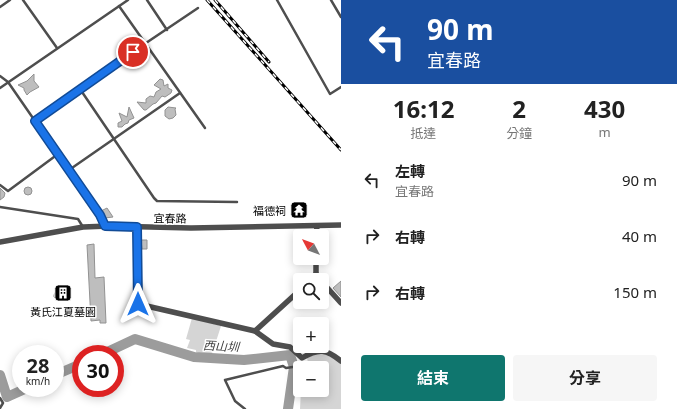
<!DOCTYPE html>
<html lang="zh-TW">
<head>
<meta charset="utf-8">
<style>
  :root { --surface:#fff; --page:#f6f6f6; --text:#222; --muted:#767676; --accent:#0f766e }
  body { margin:0; font-family:"Noto Sans","Noto Sans TC",sans-serif; background:var(--page); color:var(--text); height:100vh; display:flex; flex-direction:column; font-size:15px; white-space:nowrap }
  * { box-sizing:border-box; margin:0 }
  p { font-size:13px; color:var(--muted) }
  .icon { flex:none; width:22px; height:22px; fill:none; stroke:currentColor; stroke-width:2; stroke-linecap:round; stroke-linejoin:round }
  .map { position:relative; flex:1; overflow:hidden }
  .sheet { display:flex; flex-direction:column; background:var(--surface); width:336px }
  .sheet>* { flex:none }
  .hud { background:#1a4fa0; color:#fff; overflow:hidden }
  .needle { width:26px; rotate:311deg }
  .fabs { position:absolute; left:293px; top:229px; display:grid; gap:8px }
  .fabs a { display:grid; place-items:center; width:36px; height:36px; border-radius:4px; background:var(--surface); box-shadow:0 2px 10px #0003; font-size:20px }
  .speed { position:absolute; left:12px; top:345px; display:flex; gap:8px; font-size:20px; font-weight:700; text-align:center }
  .speed>* { display:grid; place-content:center; width:52px; height:52px; border-radius:50%; background:var(--surface); box-shadow:0 2px 10px #0003; line-height:1 }
  .speed small { font-size:10px; font-weight:400 }
  .speed .limit { border:6px solid #d22; background:#fff; color:#111 }
  .pin { position:absolute; display:grid; place-items:center; width:34px; height:34px; color:#fff; margin:-17px; border:2px solid #fff; border-radius:50%; box-shadow:0 1px 4px #0007 }
  .me { position:absolute; width:44px; margin:-22px; rotate:0deg; stroke-linejoin:round; filter:drop-shadow(0 0 3px #0008) }
  .turn { display:flex; align-items:center; gap:14px; height:84px; padding:0 20px; font-size:18px }
  .turn .icon { width:52px; height:52px; stroke-width:2.5 }
  .turn b { display:block; font-size:28px; line-height:34px }
  .eta { display:flex; justify-content:space-evenly; align-items:center; height:68px; text-align:center }
  .eta b { font-size:24px; font-weight:700; line-height:28px }
  .primary-button { display:flex; gap:8px; margin-top:auto; padding:8px 20px }
  .primary-button a { flex:1; height:46px; border-radius:4px; background:var(--accent); color:#fff; font-size:16px; font-weight:700; line-height:46px; text-align:center }
  .primary-button a+a { background:var(--page); color:var(--text) }
  ul { padding:0; list-style:none }
  li { display:flex; align-items:center; gap:12px; height:56px; padding:0 20px }
  li div { flex:1 }
  li b { display:block; font-size:15px }
  li em { font-style:normal }
  main { display:flex; flex:1; min-height:0 }
  .map>svg:first-child { display:block }
  .green { fill:#d5d5d5 }
  .lines { fill:none; stroke-linecap:round; stroke-linejoin:round }
  .river { stroke:#9c9c9c; stroke-width:10 }
  .building { fill:#bebebe; stroke:#929292 }
  .lane { stroke:#4e4e4e; stroke-width:2.5 }
  .street { stroke:#4e4e4e; stroke-width:5.5 }
  .rail-casing { stroke:#000; stroke-width:3 }
  .rail { stroke:#fff; stroke-width:1.5; stroke-dasharray:4.5; stroke-linecap:butt }
  .route-casing { stroke:#114b97; stroke-width:10 }
  .route { stroke:#1a73e8; stroke-width:7 }
  .labels { text-anchor:middle; dominant-baseline:central; stroke-width:3; stroke-linejoin:round; paint-order:stroke }
  .poi-label { font-size:11px; fill:#000; stroke:#fff; text-anchor:end }
  .street-label { font-size:11px; fill:#000; stroke:#fff }
  .water-label { font-size:12px; font-style:italic; fill:#3d3d3d; stroke:#fff }
</style>
</head>
<body>
<main>
<div class="map">
<svg width="341" height="409" viewBox="0 0 341 409">
  <rect width="100%" height="100%" fill="#fff"/>
  <g class="green">
    <path d="M192,318L221,326L211,357L196,352V350L187,348L190,340L186,339Z"/>
    <path d="M320,352L326,353L341,363V409H300L301,390H322V368H307L309,367L307,358Z"/>
  </g>
  <g class="lines">
    <g class="river">
      <path d="M103,354L135,339L194,357L244,360L290,355L294,367L288,409"/>
      <path d="M0,375L7,397L27,388"/>
      <path d="M55,375L81,364"/>
    </g>
  </g>
  <g class="building">
    <path d="M34,74V81L39,87L30,92L27,95L24,90V88L18,85L27,81Z"/>
    <path d="M160,79L163,80L164,86L168,84V88L172,90L171,93L165,97L162,96L156,103L153,104L146,110H144L137,102L146,103V99L150,96L154,97L156,92L161,89L154,85Z"/>
    <path d="M129,107L134,118L129,120L128,123L125,124L122,127H118V123L122,121L119,113L127,117Z"/>
    <path d="M168,107L176,108L175,109L176,115L173,118L169,119L165,116V110Z"/>
    <circle cx="28" cy="191" r="4"/>
    <path d="M0,188L5,193L4,197L0,200Z"/>
    <path d="M107,208L113,217L105,218L101,211Z"/>
    <path d="M141,240H147V249H142Z"/>
    <path d="M94,244L95,278L104,277L106,323H100V320L91,321L87,245Z"/>
    <path d="M341,281V297L333,288Z"/>
    <path d="M66,288L70,294V298L67,300L56,299L54,297V295L56,291L60,289Z"/>
  </g>
  <g class="lines">
    <g class="lane">
      <path d="M23,0L57,48"/>
      <path d="M147,0L167,30"/>
      <path d="M277,0L330,94L341,87"/>
      <path d="M331,0L341,17"/>
      <path d="M119,6L205,128"/>
      <path d="M0,7L10,0"/>
      <path d="M0,76L8,82L100,215L105,226"/>
      <path d="M0,88L128,0"/>
      <path d="M80,89L154,198L157,201L237,202"/>
      <path d="M35,121L146,43L198,8"/>
      <path d="M69,170L180,93"/>
      <path d="M0,185L8,191L58,154"/>
      <path d="M0,207L78,219L83,227"/>
      <path d="M0,398L3,403L0,408"/>
      <path d="M245,409L235,401L225,380L283,366L286,368L306,365"/>
    </g>
    <g class="street">
      <path d="M137,227L138,304L255,331L273,344L290,347L302,358C319,348 326,349 341,361"/>
      <path d="M316,236L317,226"/>
      <path d="M0,242L83,227L109,226L191,228L341,225"/>
      <path d="M316,258V274L320,280"/>
      <path d="M310,280L316,274"/>
      <path d="M322,282L341,303"/>
      <path d="M255,331L300,290"/>
    </g>
    <g class="rail-casing">
      <g id="rail">
        <path d="M207,0L341,150"/>
        <path d="M215,0L269,62"/>
      </g>
    </g>
    <use href="#rail" class="rail"/>
  </g>
  <g class="lines">
    <g class="route-casing">
      <path id="route" d="M133,52L35,121L100,215L105,226L137,227L138,304"/>
    </g>
    <use href="#route" class="route"/>
  </g>
  <defs>
    <g id="temple-square" transform="scale(0.9)"><rect x="-9" y="-9" width="18" height="18" rx="4" fill="#000" stroke="#fff"/><path d="M0-6L5-2H3V0L6.5 2.5H4V6H1.5V3h-3V6H-4V2.5H-6.5L-3 0V-2H-5Z" fill="#fff"/></g>
    <g id="building-square" transform="scale(0.9)"><rect x="-9" y="-9" width="18" height="18" rx="4" fill="#000" stroke="#fff"/><path d="M-4-6H4V6H1V3H-1V6H-4ZM-2.5-4.3h1.7v1.8h-1.7ZM.8-4.3h1.7v1.8H.8ZM-2.5-1h1.7V.8h-1.7ZM.8-1h1.7V.8H.8Z" fill="#fff"/></g>
  </defs>
  <g fill-rule="evenodd">
    <use href="#temple-square" x="299" y="210"/>
    <use href="#building-square" x="63" y="293"/>
  </g>
  <g class="labels">
    <g class="poi-label">
      <text x="286" y="210">福德祠</text>
      <text x="63" y="311" text-anchor="middle">黃氏江夏墓園</text>
    </g>
    <g class="street-label">
      <text transform="translate(170 218) rotate(1)">宜春路</text>
    </g>
    <g class="water-label">
      <text transform="translate(221 346) rotate(3)">西山圳</text>
    </g>
  </g>
</svg>
<div class="fabs">
<a><svg class="needle" viewBox="-14 -14 28 28"><path d="M0-13l5 13h-10z" fill="#e53935"/><path d="M0 13l5-13h-10z" fill="#767676"/></svg></a>
<a><svg class="icon" aria-label="search" viewBox="0 0 24 24"><circle cx="10" cy="10" r="6"/><path d="M15 15l6 6"/></svg></a>
<a>+</a>
<a>−</a>
</div>
<div class="speed"><div>28<small>km/h</small></div><div class="limit">30</div></div>
<div class="pin" style="left:133px;top:52px;background:#d93025"><svg class="icon" aria-label="arrive" viewBox="0 0 24 24"><path d="M6 21V4h12l-3 4 3 4H6"/></svg></div>
<svg class="me" style="left:138px;top:304px" viewBox="-20 -20 40 40"><path d="M0-17L14 15 0 8-14 15z" fill="#1a73e8" stroke="#fff" stroke-width="4"/></svg>
</div>
<section class="sheet">
<div class="hud">
<div class="turn"><svg class="icon" aria-label="left" viewBox="0 0 24 24"><path d="M17 20v-9H6M10 6l-5 5 5 5"/></svg><div><b>90 m</b>宜春路</div></div>
</div>
<div class="eta">
<div><b>16:12</b><p>抵達</p></div>
<div><b>2</b><p>分鐘</p></div>
<div><b>430</b><p>m</p></div>
</div>
<ul>
<li><svg class="icon" aria-label="left" viewBox="0 0 24 24"><path d="M17 20v-9H6M10 6l-5 5 5 5"/></svg><div><b>左轉</b><p>宜春路</p></div><em>90 m</em></li>
<li><svg class="icon" aria-label="right" viewBox="0 0 24 24"><path d="M7 20v-9h11M14 6l5 5-5 5"/></svg><div><b>右轉</b></div><em>40 m</em></li>
<li><svg class="icon" aria-label="right" viewBox="0 0 24 24"><path d="M7 20v-9h11M14 6l5 5-5 5"/></svg><div><b>右轉</b></div><em>150 m</em></li>
</ul>
<div class="primary-button"><a>結束</a><a>分享</a></div>
</section>
</main>
</body>
</html>
